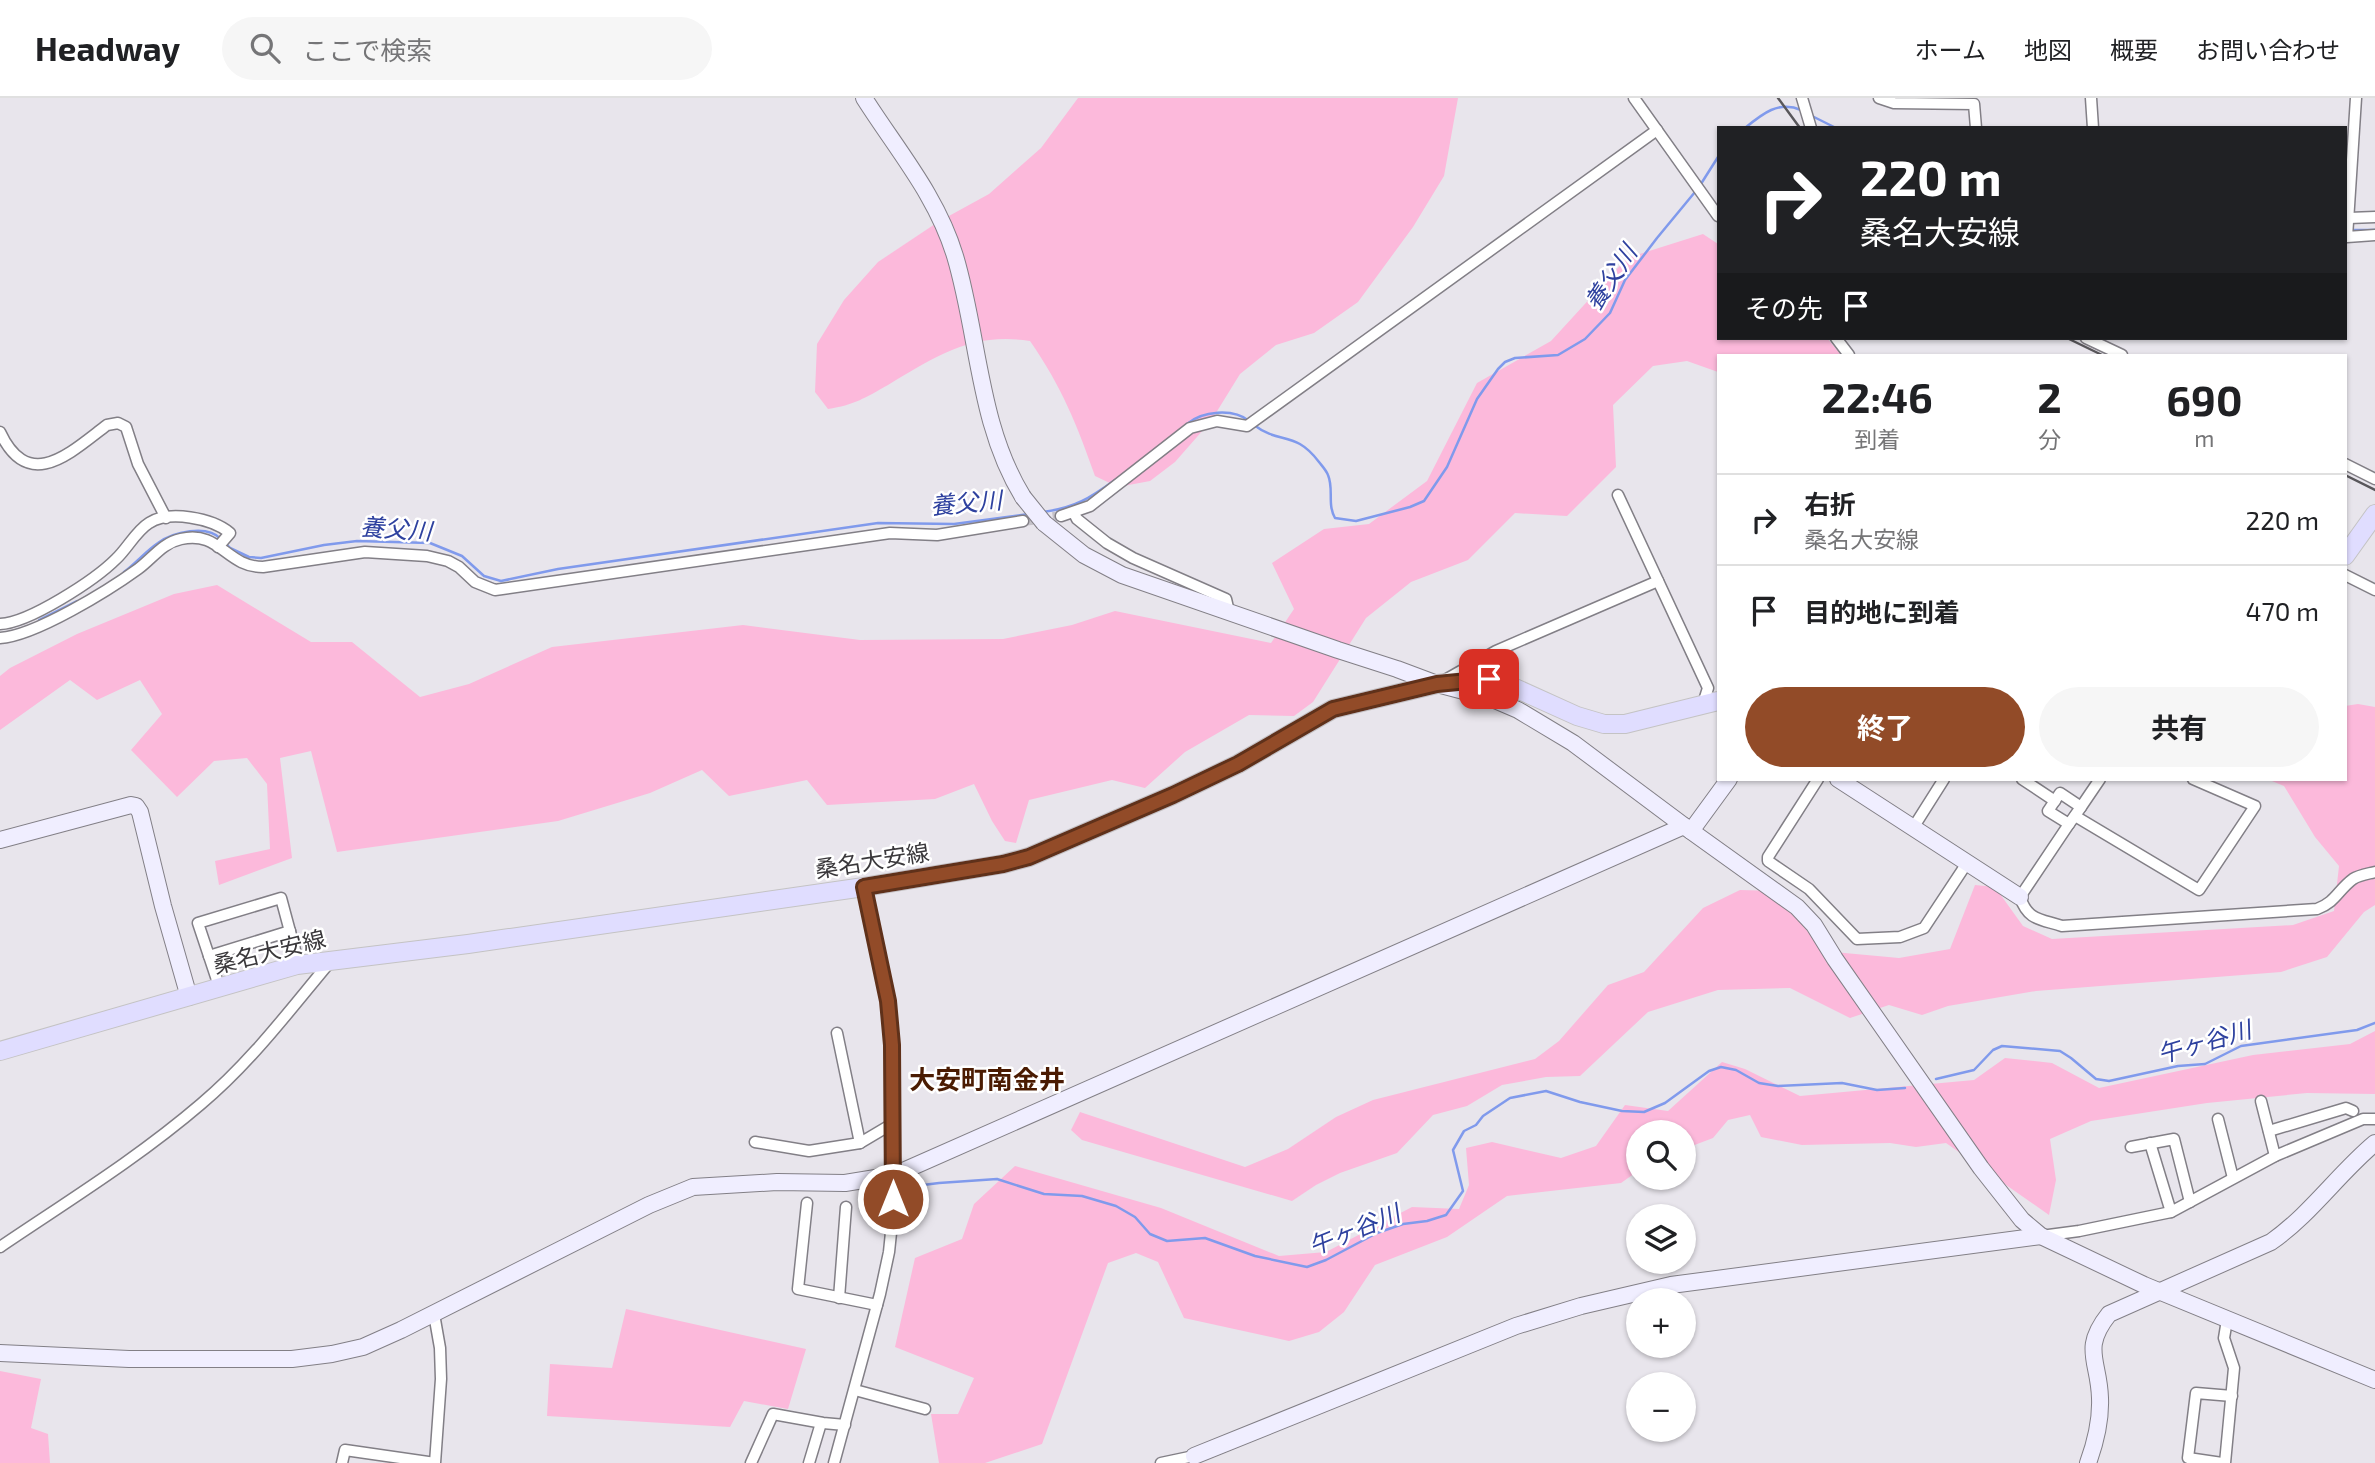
<!DOCTYPE html>
<html lang="ja">
<head>
<meta charset="utf-8">
<style>
  :root { --surface:#fff; --page:#f6f6f6; --text:#202124; --muted:#757577; --line:#e0e0e0; --accent:#924b28 }
  body { margin:0; font-family:"Exo 2","Noto Sans JP",sans-serif; background:var(--page); color:var(--text); height:100vh; display:flex; flex-direction:column; font-size:26px; white-space:nowrap }
  * { box-sizing:border-box; margin:0 }
  p { font-size:23px; color:var(--muted) }
  .icon { flex:none; width:38px; height:38px; fill:none; stroke:currentColor; stroke-width:2; stroke-linecap:round; stroke-linejoin:round }
  .map { position:relative; flex:1; overflow:hidden }
  .panel { position:absolute; left:1717px; top:256px; width:630px; height:427px; display:flex; flex-direction:column; background:var(--surface); border-radius:0px; box-shadow:0 2px 5px #0004 }
  .panel>* { flex:none }
  .top-card { position:absolute; left:1717px; top:28px; width:630px; height:214px; border-radius:0px; box-shadow:0 2px 5px #0004; background:#202124; color:#fff; overflow:hidden }
  .buttons { position:absolute; left:1626px; top:1022px; display:grid; gap:14px }
  .buttons a { display:grid; place-items:center; width:70px; height:70px; border-radius:50%; background:var(--surface); box-shadow:0 2px 5px #0004; font-size:35px }
  .pin { position:absolute; display:grid; place-items:center; width:60px; height:60px; color:#fff; margin:-30px; border-radius:14px; box-shadow:0 4px 10px #0006 }
  .me { position:absolute; width:77px; margin:-38px; rotate:0deg; stroke-linejoin:round; filter:drop-shadow(0 0 5px #0008) }
  .turn { display:flex; align-items:center; gap:24px; height:147px; padding:0 28px; font-size:32px }
  .turn .icon { width:91px; height:91px; stroke-width:2.5 }
  .turn b { display:block; font-size:49px; line-height:60px }
  .then { display:flex; align-items:center; height:66px; padding:0 28px; background:#0003; gap:14px; font-size:26px }
  .eta { display:flex; justify-content:space-evenly; align-items:center; height:119px; text-align:center }
  .eta b { font-size:42px; font-weight:700; line-height:49px }
  .action { display:flex; gap:14px; margin-top:auto; padding:14px 28px }
  .action a { flex:1; height:80px; border-radius:42px; background:var(--accent); color:#fff; font-size:28px; font-weight:700; line-height:80px; text-align:center }
  .action a+a { background:var(--page); color:var(--text) }
  ul { padding:0; list-style:none }
  li { display:flex; align-items:center; gap:21px; height:91px; padding:0 28px; border-top:2px solid var(--line) }
  li div { flex:1 }
  li b { display:block; font-size:26px }
  li em { font-style:normal }
  header { display:flex; align-items:center; gap:42px; box-sizing:border-box; height:98px; padding:0 35px; background:var(--surface); border-bottom:2px solid var(--line) }
  header strong { font-size:33px }
  nav { display:flex; gap:38px; margin-inline-start:auto; font-size:24px }
  .search { width:490px; height:63px; background:var(--page); display:flex; align-items:center; gap:18px; box-sizing:border-box; padding:0 24px; border-radius:38px; color:var(--muted); font-size:26px }
  .map>svg:first-child { display:block }
  .green { fill:#fcb9db }
  .lines { fill:none; stroke-linecap:round; stroke-linejoin:round }
  .stream { stroke:#809aec; stroke-width:2.5 }
  .street-tunnel { stroke:#c5c2c9; stroke-width:10; stroke-dasharray:10 5; stroke-linecap:butt }
  .street-casing { stroke:#827f86; stroke-width:13 }
  .secondary-casing { stroke:#827f86; stroke-width:18 }
  .primary-casing { stroke:#c4c3c4; stroke-width:20 }
  .street { stroke:#fff; stroke-width:10 }
  .secondary { stroke:#f0eeff; stroke-width:16 }
  .primary { stroke:#e0ddff; stroke-width:18 }
  .rail { stroke:#59575b; stroke-width:2.5 }
  .secondary-bridge-casing { stroke:#827f86; stroke-width:18; stroke-linecap:butt }
  .secondary-bridge { stroke:#f0eeff; stroke-width:16 }
  .route-casing { stroke:#5f311a; stroke-width:18 }
  .route { stroke:#924b28; stroke-width:12 }
  .labels { text-anchor:middle; dominant-baseline:central; stroke-width:5; stroke-linejoin:round; paint-order:stroke }
  .street-label { font-size:23px; fill:#3a383b; stroke:#fff }
  .water-label { font-size:24px; font-style:italic; fill:#2e419f; stroke:#fff }
  .quarter-label { font-size:26px; font-weight:bold; fill:#4a1b02; stroke:#fff }
</style>
</head>
<body>
<header>
<strong>Headway</strong>
<div class="search"><svg class="icon" aria-label="search" viewBox="0 0 24 24"><circle cx="10" cy="10" r="6"/><path d="M15 15l6 6"/></svg>ここで検索</div>
<nav><a>ホーム</a><a>地図</a><a>概要</a><a>お問い合わせ</a></nav>
</header>
<div class="map">
<svg width="2375" height="1365" viewBox="0 0 2375 1365">
  <rect width="100%" height="100%" fill="#e8e5ec"/>
  <g class="green">
    <path d="M1078,0H1458L1444,78L1413,129L1358,204L1314,235L1276,247L1240,276L1211,323L1175,364L1150,383L1118,389L1095,378C1077,327 1062,289 1030,243C971,234 937,258 888,287C865,300 854,307 828,311L815,294L817,246L844,202L878,164L938,124L989,96L1041,50Z"/>
    <path d="M1703,136L1718,146V240H1827L1841,257H1718V274L1687,263L1653,268L1613,307L1616,369L1567,418L1515,415L1468,462L1411,484L1366,520L1313,604L1294,618L1249,617L1185,654L1145,690L1112,682L1029,702L1016,745L1005,743L992,723L974,686L935,701L827,707L807,682L729,698L702,672L650,695L558,723L337,754L311,653L280,660L292,760L219,787L215,763L270,751L267,686L247,660L214,663L177,699L131,652L162,616L140,582L97,602L70,582L0,632V578L10,570L77,536L174,496L217,487L311,544H352L420,599L469,586L552,549L743,527L860,542L1003,541L1072,527L1115,513L1271,545L1294,511L1272,465L1324,431L1369,426L1427,383L1477,285L1551,243L1627,160Z"/>
    <path d="M2358,606L2375,609V807L2364,814L2327,859L2281,874L2036,893L1948,908L1922,917L1889,907L1850,920L1790,890L1718,892L1648,914L1580,978L1546,979L1502,987L1467,1008L1433,1017L1397,1055L1340,1075L1316,1087L1292,1103L1082,1042L1071,1032L1080,1014L1245,1069L1288,1051L1336,1019L1373,1002L1535,961L1559,943L1608,887L1644,874L1703,810L1740,792L1776,793L1823,853L1899,860L1950,851L1975,787L1995,789L2023,828L2052,841L2293,827L2334,813L2339,768L2315,739L2284,688L2267,681H2345V608Z"/>
    <path d="M2375,933V996L2307,995L2207,1005L2091,1023L2050,1041L2056,1082L2049,1117L1946,1045L1916,1049L1890,1045L1802,1047L1761,1039L1750,1017L1728,1022L1713,1040L1684,1051V1034H1638V1073L1621,1085L1507,1098L1447,1139L1375,1167L1344,1214L1319,1234L1289,1243L1184,1220L1158,1164L1136,1155L1108,1165L1042,1346L985,1365H939L931,1316H958L974,1280L895,1249L915,1160L962,1141L974,1106L1015,1068L1161,1110L1279,1158L1326,1154L1412,1109L1459,1111L1469,1087L1466,1050L1492,1044L1561,1060L1596,1048L1625,1007L1668,1013L1722,964L1745,971L1800,998L1974,982L2005,960L2052,965L2099,990L2253,957L2350,946Z"/>
    <path d="M626,1211L806,1251L788,1311L744,1303L730,1329L547,1318L550,1266L612,1270Z"/>
    <path d="M0,1273L41,1281L31,1330L48,1336L50,1365H0Z"/>
  </g>
  <g class="lines">
    <g class="stream">
      <path d="M1810,17L1836,30"/>
      <path d="M1745,30C1762,16 1779,2 1801,12"/>
      <path d="M1699,89L1718,59"/>
      <path d="M2352,132H2375"/>
      <path d="M1187,326C1202,313 1233,310 1249,323"/>
      <path d="M1254,327C1280,347 1295,332 1319,364C1322,368 1326,372 1328,377C1334,391 1327,406 1335,420L1356,423L1410,409L1424,403L1447,369L1477,301L1498,271L1505,264L1515,260L1558,257L1585,241L1610,215L1625,182L1657,140L1695,94"/>
      <path d="M1043,414C1075,410 1090,400 1115,382"/>
      <path d="M226,446L230,450L249,459L261,460L324,447L357,443L430,445L462,458L484,478L501,483L558,471L878,425L954,426L1029,416"/>
      <path d="M124,474C136,465 146,453 158,445C173,434 207,426 221,441"/>
      <path d="M39,522L77,503"/>
      <path d="M1936,981L1974,972L1993,952L2002,948L2060,953L2071,960L2096,981L2109,983L2178,968L2205,966L2241,948L2357,932L2375,925"/>
      <path d="M899,1090L939,1085L997,1081L1044,1096L1082,1098L1116,1108L1135,1119L1150,1136L1167,1143L1205,1140L1255,1158L1307,1169L1326,1162L1377,1135L1403,1126L1427,1123L1446,1117L1463,1093L1453,1052L1464,1033L1476,1027L1483,1018L1510,1000L1546,993L1580,1004L1622,1013L1644,1014L1665,1005L1709,973L1721,969L1736,972L1759,985L1778,988L1842,985L1877,992L1905,990"/>
    </g>
    <path class="street-tunnel" d="M1023,423L1061,418"/>
    <g class="street-casing">
      <g id="street">
        <path d="M1634,0L1718,118"/>
        <path d="M1802,0L1811,30"/>
        <path d="M1879,0L1894,5L1974,6L1976,30"/>
        <path d="M2091,0L2093,30"/>
        <path d="M2356,0L2347,139L2375,137"/>
        <path d="M2349,120L2375,119"/>
        <path d="M1836,240L1849,257"/>
        <path d="M2086,240L2122,257"/>
        <path d="M0,334C29,396 71,354 107,327L118,325L126,329L138,366L166,420"/>
        <path d="M2345,366L2375,381"/>
        <path d="M1618,397L1708,590L1703,606"/>
        <path d="M1074,415L1077,421L1107,445L1133,460L1226,501L1229,514"/>
        <path d="M1061,418L1090,408L1190,330L1217,323L1247,328L1657,32"/>
        <path d="M2345,477L2375,492"/>
        <path d="M0,526C29,525 95,482 116,461C127,451 136,433 149,425C169,412 212,420 230,435L218,449"/>
        <path d="M0,540C35,538 109,492 138,471C153,460 162,445 181,441C220,432 226,469 263,469L365,454L427,458L448,463L459,469L475,484L495,492L890,435L937,437L1023,423"/>
        <path d="M1445,582L1496,553L1658,483"/>
        <path d="M1818,681L1768,759V763L1809,791L1857,841L1900,839L1924,830L1967,765"/>
        <path d="M2022,681L2055,703"/>
        <path d="M2060,695L2081,709L2069,726L2048,713Z"/>
        <path d="M2081,709L2100,681"/>
        <path d="M2075,718L2199,792L2255,708L2193,681"/>
        <path d="M2069,726L2020,799C2028,823 2041,821 2062,828L2317,811C2336,804 2338,792 2353,781C2359,777 2367,776 2375,774"/>
        <path d="M1913,730L1944,681"/>
        <path d="M209,858L290,833"/>
        <path d="M220,891L198,825L281,800L299,867"/>
        <path d="M837,935L860,1045"/>
        <path d="M2261,1003L2275,1058"/>
        <path d="M2218,1021L2233,1080"/>
        <path d="M2269,1033L2346,1010L2353,1013"/>
        <path d="M755,1044L809,1053L860,1045L892,1026"/>
        <path d="M2150,1045L2171,1114"/>
        <path d="M2131,1049L2174,1041L2190,1104"/>
        <path d="M807,1105L798,1191L877,1207"/>
        <path d="M2041,1138L2079,1133L2171,1114L2275,1058L2363,1021H2375"/>
        <path d="M0,1149C68,1103 138,1060 201,1006C250,965 289,913 330,864"/>
        <path d="M839,1200L846,1109"/>
        <path d="M855,1292L925,1311"/>
        <path d="M342,1365L345,1352L435,1365L441,1281L440,1250L434,1216"/>
        <path d="M751,1365L773,1316L823,1325L845,1327"/>
        <path d="M809,1365L821,1325"/>
        <path d="M834,1365L880,1196L889,1154L892,1125L894,1077L893,947L888,903L864,789"/>
        <path d="M1161,1365L1194,1358"/>
        <path d="M2222,1365L2188,1360L2196,1295L2232,1298"/>
        <path d="M2225,1365L2234,1270L2224,1240L2227,1222"/>
      </g>
    </g>
    <g class="secondary-casing">
      <g id="secondary">
        <path d="M864,0C897,52 937,98 955,158C979,238 978,326 1023,399"/>
        <path d="M1044,425L1084,457L1122,477L1338,552L1397,571L1437,586L1490,600L1518,612L1573,645L1684,728L1797,809L1814,827L1835,861L1981,1070L2022,1122L2041,1138L2144,1187L2375,1282"/>
        <path d="M1838,681L2020,799"/>
        <path d="M1691,733L1729,681"/>
        <path d="M0,742L131,707L136,708L140,714L163,808L189,899"/>
        <path d="M0,1255L129,1261H292L332,1256L363,1249L401,1232L649,1107L693,1089L777,1084L845,1085L894,1077L1684,728"/>
        <path d="M1194,1358L1516,1228L1581,1208L1671,1187L2041,1138"/>
        <path d="M2088,1365C2096,1343 2101,1323 2100,1300C2099,1262 2081,1251 2109,1216L2271,1144C2311,1116 2338,1076 2375,1045"/>
      </g>
    </g>
    <g class="primary-casing">
      <g id="primary">
        <path d="M2345,458L2375,416"/>
        <path d="M0,953L297,867L468,846L864,789L1003,766L1029,759L1173,697L1238,666L1333,611L1437,586L1489,581L1515,590L1577,618L1604,626H1625L1718,603"/>
      </g>
    </g>
    <use href="#street" class="street"/>
    <use href="#secondary" class="secondary"/>
    <use href="#primary" class="primary"/>
    <g class="rail">
      <path d="M1778,0L1800,30"/>
      <path d="M2067,240L2102,257"/>
      <path d="M2345,377L2375,392"/>
    </g>
    <g class="secondary-bridge-casing">
      <path id="secondary-bridge" d="M1023,399L1044,425"/>
    </g>
    <use href="#secondary-bridge" class="secondary-bridge"/>
  </g>
  <g class="lines">
    <g class="route-casing">
      <path id="route" d="M893,1101L892,947L888,903L864,789L1003,766L1029,759L1173,697L1238,666L1333,611L1437,586L1489,581"/>
    </g>
    <use href="#route" class="route"/>
  </g>
  <g class="labels">
    <g class="street-label">
      <text transform="translate(872 762) rotate(-9)">桑名大安線</text>
      <text transform="translate(269 853) rotate(-14)">桑名大安線</text>
    </g>
    <g class="water-label">
      <text transform="translate(1610 179) rotate(-56)">養父川</text>
      <text transform="translate(966 404) rotate(-5)">養父川</text>
      <text transform="translate(396 430) rotate(4)">養父川</text>
      <text transform="translate(2204 943) rotate(-16)">午ヶ谷川</text>
      <text transform="translate(1354 1131) rotate(-22)">午ヶ谷川</text>
    </g>
    <g class="quarter-label">
      <text x="987" y="980">大安町南金井</text>
    </g>
  </g>
</svg>
<div class="buttons">
<a><svg class="icon" aria-label="search" viewBox="0 0 24 24"><circle cx="10" cy="10" r="6"/><path d="M15 15l6 6"/></svg></a>
<a><svg class="icon" aria-label="layers" viewBox="0 0 24 24"><path d="M12 4l9 5-9 5-9-5zM3 14l9 5 9-5"/></svg></a>
<a>+</a>
<a>−</a>
</div>
<div class="pin" style="left:1489px;top:581px;background:#d93025"><svg class="icon" aria-label="arrive" viewBox="0 0 24 24"><path d="M6 21V4h12l-3 4 3 4H6"/></svg></div>
<svg class="me" style="left:893px;top:1101px" viewBox="-20 -20 40 40"><circle r="17" fill="#924b28" stroke="#fff" stroke-width="3"/><path d="M0-11L8 9 0 5-8 9z" fill="#fff"/></svg>
<div class="top-card">
<div class="turn"><svg class="icon" aria-label="right" viewBox="0 0 24 24"><path d="M7 20v-9h11M14 6l5 5-5 5"/></svg><div><b>220 m</b>桑名大安線</div></div>
<div class="then">その先<svg class="icon" aria-label="arrive" viewBox="0 0 24 24"><path d="M6 21V4h12l-3 4 3 4H6"/></svg></div>
</div>
<section class="panel">
<div class="eta">
<div><b>22:46</b><p>到着</p></div>
<div><b>2</b><p>分</p></div>
<div><b>690</b><p>m</p></div>
</div>
<ul>
<li><svg class="icon" aria-label="right" viewBox="0 0 24 24"><path d="M7 20v-9h11M14 6l5 5-5 5"/></svg><div><b>右折</b><p>桑名大安線</p></div><em>220 m</em></li>
<li><svg class="icon" aria-label="arrive" viewBox="0 0 24 24"><path d="M6 21V4h12l-3 4 3 4H6"/></svg><div><b>目的地に到着</b></div><em>470 m</em></li>
</ul>
<div class="action"><a>終了</a><a>共有</a></div>
</section>
</div>
</body>
</html>
